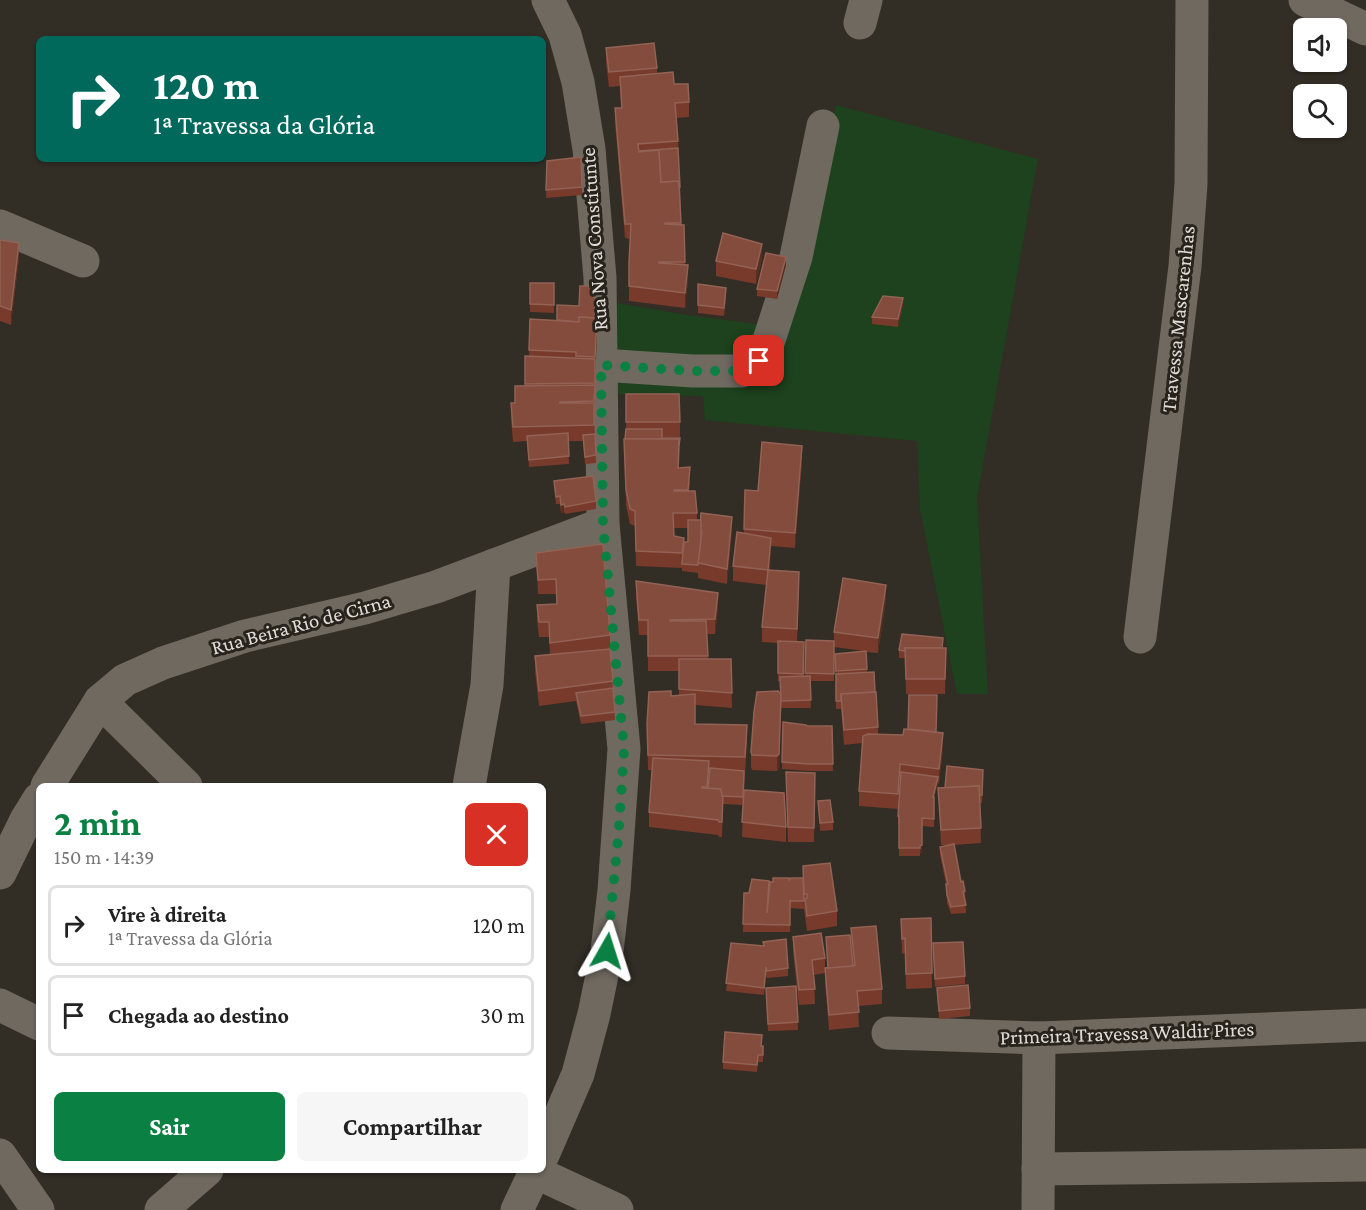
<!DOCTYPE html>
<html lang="pt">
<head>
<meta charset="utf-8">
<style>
  :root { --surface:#fff; --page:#f6f6f6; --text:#222; --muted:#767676; --line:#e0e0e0; --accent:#0b8043 }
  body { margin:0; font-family:"Crimson Pro",serif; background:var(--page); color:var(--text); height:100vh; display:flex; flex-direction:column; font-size:22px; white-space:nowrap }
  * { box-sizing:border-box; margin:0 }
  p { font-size:20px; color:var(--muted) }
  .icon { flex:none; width:33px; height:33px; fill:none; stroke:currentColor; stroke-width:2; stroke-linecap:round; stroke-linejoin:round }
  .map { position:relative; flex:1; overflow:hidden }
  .details { position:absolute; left:36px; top:783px; width:510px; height:390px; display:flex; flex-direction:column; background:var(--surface); border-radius:9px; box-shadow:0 2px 4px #0004 }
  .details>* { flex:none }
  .hud { position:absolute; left:36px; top:36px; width:510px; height:126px; border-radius:9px; box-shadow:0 2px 4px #0004; background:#00695c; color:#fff; overflow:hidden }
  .tools { position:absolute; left:1293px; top:18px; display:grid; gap:12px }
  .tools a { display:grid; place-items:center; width:54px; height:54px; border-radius:9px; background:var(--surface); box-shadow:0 2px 4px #0004; font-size:30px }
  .pin { position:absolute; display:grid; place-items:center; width:51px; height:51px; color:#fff; margin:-26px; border-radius:12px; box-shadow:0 3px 9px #0006 }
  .me { position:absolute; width:66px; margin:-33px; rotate:6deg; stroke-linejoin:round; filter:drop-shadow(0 0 4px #0008) }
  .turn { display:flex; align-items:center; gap:21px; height:126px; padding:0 18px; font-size:27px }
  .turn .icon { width:78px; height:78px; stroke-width:2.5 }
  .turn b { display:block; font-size:42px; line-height:51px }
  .round { display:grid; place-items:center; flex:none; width:63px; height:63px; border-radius:9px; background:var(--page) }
  .head { display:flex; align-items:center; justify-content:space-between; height:102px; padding:0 18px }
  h1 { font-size:36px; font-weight:700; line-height:45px; color:var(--accent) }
  .button { display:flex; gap:12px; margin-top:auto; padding:12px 18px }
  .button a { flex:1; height:69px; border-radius:9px; background:var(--accent); color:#fff; font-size:24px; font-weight:700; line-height:69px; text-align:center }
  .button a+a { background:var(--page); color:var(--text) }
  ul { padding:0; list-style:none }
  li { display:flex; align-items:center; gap:18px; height:81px; margin:0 12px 9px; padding:0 6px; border:3px solid var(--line); border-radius:9px }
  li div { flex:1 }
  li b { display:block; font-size:22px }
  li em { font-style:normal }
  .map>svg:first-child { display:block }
  .green { fill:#1d421d }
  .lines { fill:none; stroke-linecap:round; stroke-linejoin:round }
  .minor { stroke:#6f6960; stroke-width:33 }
  .wall { fill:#783a2a; fill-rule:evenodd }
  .shaded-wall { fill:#572e20 }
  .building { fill:#834c3d; stroke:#926255; stroke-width:1.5 }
  .route { stroke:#0b8043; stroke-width:10; stroke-dasharray:0 18 }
  .labels { text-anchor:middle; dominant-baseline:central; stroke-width:6; stroke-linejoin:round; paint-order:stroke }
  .street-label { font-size:21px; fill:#e0dcd7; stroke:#28231b }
</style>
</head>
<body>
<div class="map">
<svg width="1366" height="1210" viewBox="0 0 1366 1210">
  <rect width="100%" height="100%" fill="#322d25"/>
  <path class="green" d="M836,105L1038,159L977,498L988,694H957L920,509L917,441L705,420L703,396L616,394L617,303L687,315L772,326Z"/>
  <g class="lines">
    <g class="minor">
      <path d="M1305,0L1366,29"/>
      <path d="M860,23L866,0"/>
      <path d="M0,226L83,261"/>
      <path d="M601,365L693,371H742L759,361L767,346L796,257L823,126"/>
      <path d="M1140,637L1185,266L1191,184L1192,0"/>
      <path d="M100,701L186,786"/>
      <path d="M47,786L100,701L125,680L163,663L245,636L365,608L436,587L603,524"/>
      <path d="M469,786L487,685L494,565"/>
      <path d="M0,873L26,820L39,799"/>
      <path d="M0,1005L39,1024"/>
      <path d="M888,1033L1039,1038L1366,1025"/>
      <path d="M0,1155L38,1210"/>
      <path d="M543,1155L578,1074L594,1014L607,951L614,890L624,749L603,524L600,278L589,149L578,82L565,35L548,0"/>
      <path d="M1038,1169L1366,1165"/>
      <path d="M535,1172L617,1210"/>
      <path d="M161,1210L207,1170"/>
      <path d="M517,1210L536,1170"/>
      <path d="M1038,1210L1039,1038"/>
    </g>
  </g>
  <g class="wall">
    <path d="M606,48L657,68V74L674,84L689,102V117L676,118L678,141L681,225H684L685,264L688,280L685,308L629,301V262L630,239L625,238L615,123V108H621L620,86L609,87L606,63Z"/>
    <path d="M581,157L582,195L546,198L547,161Z"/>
    <path d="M0,240L19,258L11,325L0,321Z"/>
    <path d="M762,259L756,284L716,276V261Z"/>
    <path d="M786,265L777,299L757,296V289Z"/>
    <path d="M530,283H554V313L530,312Z"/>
    <path d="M698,284L726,296L724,316L698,313Z"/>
    <path d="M903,306L898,327L872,324V317Z"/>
    <path d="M595,318L597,333L594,416L596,463L585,464L583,441H568L569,464L529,467L527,441L513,442L511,418V403H515L525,386V356L529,357L530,319L557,320Z"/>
    <path d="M626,394L680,422V437H662V438L680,445L679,468L690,482L689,491L697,513V520L732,532L727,584L698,578V573L682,571V568L636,566L635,526L630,524L626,505L624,439H625L626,429ZM674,528H688V542L684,546L674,536Z"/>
    <path d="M802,461L795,548L771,546L770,570L799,587L797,642H804V676H805L806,640L834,641V681H810L811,708H781L779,769L777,771L752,770L751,767V752L781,694V681H778V643L762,642V627L767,585L733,581V566L744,533V529L758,491Z"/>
    <path d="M554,481L596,501V509L565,514L564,512L561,513L560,504H556Z"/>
    <path d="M536,553L610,635V649L615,720L581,724L576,701L539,706L535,671V656L550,655L549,637H539L537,620V605L556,604V594H538Z"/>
    <path d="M636,581L718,608L715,634H707L708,659H731L732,708L695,705V724L747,740L744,790L786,827V842L742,837L743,805L723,804L722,837H719L718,835L649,827V812L652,770H648L647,724L671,696L679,695V671H648V635H639L636,596Z"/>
    <path d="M886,600L878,653L866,652L867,672L878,727V734L903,735L936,732L943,748L939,784L938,783L934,798V827L922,826V853H920V856H899V824H898V816L901,779L898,809L859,806V791L862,743L844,745L841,709H836L835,654L864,651L834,647V632Z"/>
    <path d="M946,648L945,694H906L905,658H899V650Z"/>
    <path d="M783,722L807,726H832L833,771H808L782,769Z"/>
    <path d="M815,773L814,842H788L786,787Z"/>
    <path d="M983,778L982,803H980L981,843L954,845L961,882L965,891L966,913L951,914L947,903L946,884L940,855V847L952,845H941L938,788H945Z"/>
    <path d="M818,801L833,822V830L820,831Z"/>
    <path d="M803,866L837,911V926L807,931L804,909Z"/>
    <path d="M803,878L804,909L790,908V932H743L744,893L768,900L789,880Z"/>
    <path d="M931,918L932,988L906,989L905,953L902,954L901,919Z"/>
    <path d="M851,928L882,989V1004L858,1006L859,1027L829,1030L825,983V968H828L826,937L853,966L851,943Z"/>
    <path d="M793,937L825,958V973L814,975L815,1004L799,1005L793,952Z"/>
    <path d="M731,943L788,968V976L767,978L766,975L764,995L726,991Z"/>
    <path d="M933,943L965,976V984L935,987Z"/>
    <path d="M796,986L798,1030L768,1031L766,995Z"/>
    <path d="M937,988L970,1008V1016L939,1019Z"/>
    <path d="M761,1046H763V1062H758L757,1072L723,1069V1062Z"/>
  </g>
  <g class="shaded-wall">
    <path d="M19,243V258L11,325V310Z"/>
    <path d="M762,244V259L756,284V269Z"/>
    <path d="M786,257V265L777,299V291Z"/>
    <path d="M688,265V280L685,308V293Z"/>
    <path d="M903,298V306L898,327V319Z"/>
    <path d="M597,318V333L595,372V357Z"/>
    <path d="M802,446V461L795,548V533Z"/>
    <path d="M564,504V512L561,513V505Z"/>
    <path d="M732,517V532L727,584V569Z"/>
    <path d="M771,538V552L768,585V570Z"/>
    <path d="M799,572V587L797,644V629Z"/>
    <path d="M886,585V600L878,653V638Z"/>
    <path d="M718,593V608L715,634V619Z"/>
    <path d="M781,695L779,769L777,771V756Z"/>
    <path d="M943,733V748L939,784V769Z"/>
    <path d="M900,764V779L898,809V794Z"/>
    <path d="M938,777V784L934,798V827V798L933,797Z"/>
    <path d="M922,845V853H920V856V846Z"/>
  </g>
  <g class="building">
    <path d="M654,43L657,68L609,72L606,48Z"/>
    <path d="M673,72L674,84H688L689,102L675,103L678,141L638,144L639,152L659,150L661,182L679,181L681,223H665V224L684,225L685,262H659V263L688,265L685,293L629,286V262L631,224H625L615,108H622L620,77Z"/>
    <path d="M678,148L680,187H679V181L661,182L659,150L639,151Z"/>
    <path d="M581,157L582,187L546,190L547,161Z"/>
    <path d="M723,233L762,244L756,269L716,261Z"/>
    <path d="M0,240L19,243L11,310L0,306Z"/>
    <path d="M766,253L786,257L777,291L757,289Z"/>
    <path d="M530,283H554V305L530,304Z"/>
    <path d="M698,284L726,288L724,308L698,305Z"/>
    <path d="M580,286H594L595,318L579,317V322L557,320V305L579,306Z"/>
    <path d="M883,296L903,298L898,319L872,317Z"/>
    <path d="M579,317L597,318L595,357L576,356V352L529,350L530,319L579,322Z"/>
    <path d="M525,356L595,359V383L525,384Z"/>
    <path d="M595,385L594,401L560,402V403H594V425L513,427L511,403H515V386Z"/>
    <path d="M626,394H679L680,422H626Z"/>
    <path d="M626,429H662V438H680L679,446V439H625Z"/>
    <path d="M568,433L569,456L529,460L527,436Z"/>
    <path d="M595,434L596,455L585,457L583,435Z"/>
    <path d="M624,439H679L678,468L690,467L688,490H674V491H695L697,513H673L674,536L684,538L682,553L636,551L635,511L630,509L626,490Z"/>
    <path d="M762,442L802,446L795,533L744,529L745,490L758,491Z"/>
    <path d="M593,476L596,501L565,507L564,504L561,505L560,496L556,497L554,481Z"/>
    <path d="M701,513L732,517L727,569L698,563L702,531L700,530Z"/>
    <path d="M688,520H701V538L698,565L682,564L684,542H688Z"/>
    <path d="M737,532L771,538L768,570L733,566Z"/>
    <path d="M603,544L610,635L550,643L549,622H539L537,605L557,604L556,579L538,580L536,553Z"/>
    <path d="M768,570L799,572L797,629L762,627Z"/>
    <path d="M843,578L886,585L878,638L834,632Z"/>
    <path d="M636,581L718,593L715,619L670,620V621H706L708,656H648V620H639Z"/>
    <path d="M902,634L943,638L942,648H905V651L899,650Z"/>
    <path d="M806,640L834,641V674L805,673Z"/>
    <path d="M778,641L804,642L803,674L778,673Z"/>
    <path d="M905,648H946L945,679H906Z"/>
    <path d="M610,649L613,681L539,691L535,656Z"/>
    <path d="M866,651L867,669L836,671L835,654Z"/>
    <path d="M679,659H731L732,693L679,689Z"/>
    <path d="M874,672L875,692L841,694V701H836V674Z"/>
    <path d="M810,676L811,700L781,701L780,677Z"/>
    <path d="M613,688L615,712L581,716L576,693Z"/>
    <path d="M671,691V696L695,694V724L747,725L745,757L648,755L647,724L649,692Z"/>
    <path d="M778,691L781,695L779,754L777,756L752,755L751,752L754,712L757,692Z"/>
    <path d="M876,692L878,727L844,730L841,694Z"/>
    <path d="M909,695H937L936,732L908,729Z"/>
    <path d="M783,722L806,725L807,726H832L833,764H808L782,762Z"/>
    <path d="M904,729L943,733L939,769L900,764L898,794L859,791L863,736L868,734L903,735Z"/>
    <path d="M653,758L709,761L707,787H702V788L721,789L723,794L722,822H719L718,820L649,812Z"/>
    <path d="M947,766L983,770L982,795H979V786L945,788Z"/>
    <path d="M710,768L744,771L743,797L722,796L721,789L708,788Z"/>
    <path d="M786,772L815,773L814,828L788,827Z"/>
    <path d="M901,772L938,777L933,797H934V819L922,818V845L920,846V848H899V816H898Z"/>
    <path d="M979,786L981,828L941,830L938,788Z"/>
    <path d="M744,790L784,793L786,827L742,822Z"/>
    <path d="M830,800L833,822L820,823L818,801Z"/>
    <path d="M954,844L961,882L963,881L965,891L963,892L966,905L951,907L947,895L946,884H948L940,847Z"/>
    <path d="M830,863L837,911L807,916L805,899L807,898V894H804L803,866Z"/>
    <path d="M773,878H789V880L791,878H803L804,901H790V925L743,924L744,893H749L752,879L769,881L767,913L770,882H773Z"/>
    <path d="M931,918L932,973L906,974L905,938L902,939L901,919Z"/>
    <path d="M876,926L882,989L857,991L859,1012L829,1015L825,968L855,965L851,928Z"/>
    <path d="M821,933L825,958L812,960L815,989L799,990L793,937Z"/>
    <path d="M850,935L853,966L828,968L826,937Z"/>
    <path d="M786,939L788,968L767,971L766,967L764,988L726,983L731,943L764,946L763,942Z"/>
    <path d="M963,942L965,976L935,979L933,943Z"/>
    <path d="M968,985L970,1008L939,1011L937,988Z"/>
    <path d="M796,986L798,1022L768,1024L766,988Z"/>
    <path d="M725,1032L762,1035L761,1046H763V1055H758L757,1065L723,1062Z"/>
  </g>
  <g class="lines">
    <path class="route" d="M607,951L619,828L624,749L603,524L601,365L693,371H742L759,361"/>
  </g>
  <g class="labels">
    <g class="street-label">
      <text transform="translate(594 239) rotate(-94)">Rua Nova Constitunte</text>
      <text transform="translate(1178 319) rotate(-84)">Travessa Mascarenhas</text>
      <text transform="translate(301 624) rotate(-15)">Rua Beira Rio de Cirna</text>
      <text transform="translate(1127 1033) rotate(-2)">Primeira Travessa Waldir Pires</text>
    </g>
  </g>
</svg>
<div class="tools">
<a><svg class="icon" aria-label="sound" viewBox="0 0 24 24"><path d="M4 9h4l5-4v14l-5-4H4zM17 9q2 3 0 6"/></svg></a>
<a><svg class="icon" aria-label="search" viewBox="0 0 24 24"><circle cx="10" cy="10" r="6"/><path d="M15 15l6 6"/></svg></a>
</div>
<div class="pin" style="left:759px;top:361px;background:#d93025"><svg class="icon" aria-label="arrive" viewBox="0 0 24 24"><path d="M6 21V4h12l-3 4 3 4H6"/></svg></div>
<svg class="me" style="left:607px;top:951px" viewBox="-20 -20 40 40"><path d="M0-17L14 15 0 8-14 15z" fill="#0b8043" stroke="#fff" stroke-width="4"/></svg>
<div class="hud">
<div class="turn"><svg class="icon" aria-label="right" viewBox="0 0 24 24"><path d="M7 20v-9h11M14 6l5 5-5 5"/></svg><div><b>120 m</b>1ª Travessa da Glória</div></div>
</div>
<section class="details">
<div class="head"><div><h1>2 min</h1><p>150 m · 14:39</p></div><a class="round" style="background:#d93025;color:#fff"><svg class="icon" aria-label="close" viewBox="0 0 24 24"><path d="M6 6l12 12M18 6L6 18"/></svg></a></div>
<ul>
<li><svg class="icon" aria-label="right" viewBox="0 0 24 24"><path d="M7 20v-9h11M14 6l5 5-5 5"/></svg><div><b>Vire à direita</b><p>1ª Travessa da Glória</p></div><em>120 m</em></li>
<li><svg class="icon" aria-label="arrive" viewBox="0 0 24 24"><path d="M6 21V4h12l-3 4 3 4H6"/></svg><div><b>Chegada ao destino</b></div><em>30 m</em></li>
</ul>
<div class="button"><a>Sair</a><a>Compartilhar</a></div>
</section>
</div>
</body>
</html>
